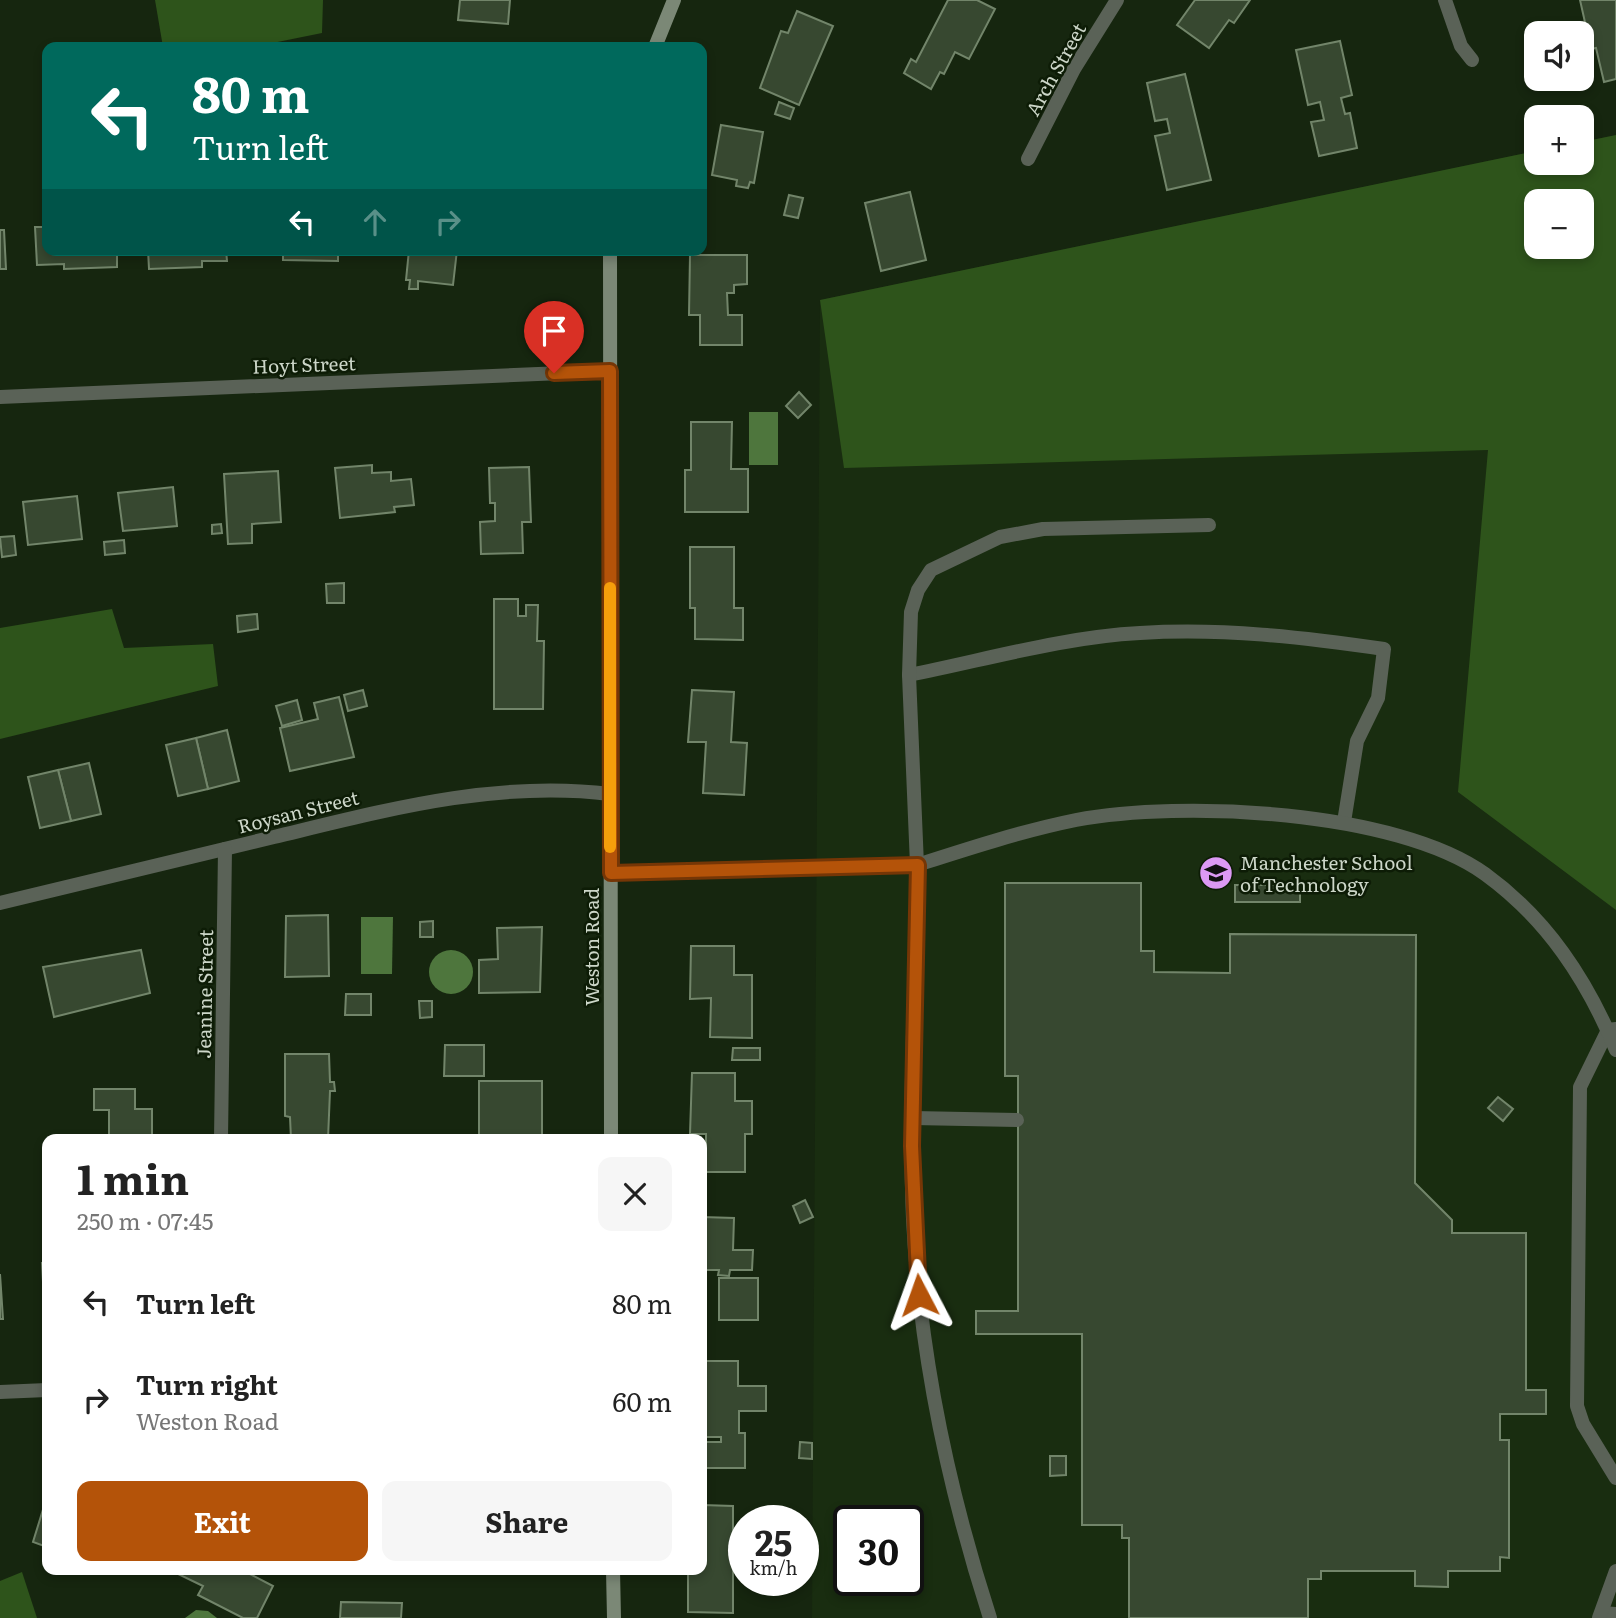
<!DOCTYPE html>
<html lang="en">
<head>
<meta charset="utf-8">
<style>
  :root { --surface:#fff; --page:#f6f6f6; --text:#222; --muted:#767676; --accent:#b45309 }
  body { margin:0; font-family:Literata,serif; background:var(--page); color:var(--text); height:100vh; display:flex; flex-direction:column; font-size:26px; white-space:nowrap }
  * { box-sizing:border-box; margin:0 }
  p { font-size:23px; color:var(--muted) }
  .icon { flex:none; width:38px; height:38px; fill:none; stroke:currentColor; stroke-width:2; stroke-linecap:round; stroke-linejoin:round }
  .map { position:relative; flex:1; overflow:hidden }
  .details { position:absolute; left:42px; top:1134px; width:665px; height:441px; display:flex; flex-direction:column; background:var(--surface); border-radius:14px; box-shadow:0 4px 10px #0003 }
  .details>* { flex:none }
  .top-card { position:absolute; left:42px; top:42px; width:665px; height:214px; border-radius:14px; box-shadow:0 4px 10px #0003; background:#00695c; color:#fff; overflow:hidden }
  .controls { position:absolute; left:1524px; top:21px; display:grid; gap:14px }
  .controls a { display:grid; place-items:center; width:70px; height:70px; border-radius:14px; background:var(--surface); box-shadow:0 4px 10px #0003; font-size:35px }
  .speed { position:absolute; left:728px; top:1505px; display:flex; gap:14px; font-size:35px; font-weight:700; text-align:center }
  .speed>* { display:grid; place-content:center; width:91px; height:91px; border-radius:50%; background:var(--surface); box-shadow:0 4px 10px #0003; line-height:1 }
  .speed small { font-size:18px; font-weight:400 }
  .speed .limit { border:4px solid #111; border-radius:10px; background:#fff; color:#111 }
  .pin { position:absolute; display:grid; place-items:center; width:60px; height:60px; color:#fff; margin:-72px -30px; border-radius:50% 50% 50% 0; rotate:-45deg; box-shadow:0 0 7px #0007 }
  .pin .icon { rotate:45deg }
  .me { position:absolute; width:77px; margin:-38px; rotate:356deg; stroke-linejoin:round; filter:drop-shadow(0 0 5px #0008) }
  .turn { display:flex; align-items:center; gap:24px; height:147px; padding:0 35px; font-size:32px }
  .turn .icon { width:91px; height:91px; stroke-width:2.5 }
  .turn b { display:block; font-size:49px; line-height:60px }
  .lanes { display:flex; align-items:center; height:66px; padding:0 35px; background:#0003; justify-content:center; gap:35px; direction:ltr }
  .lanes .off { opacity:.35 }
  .round { display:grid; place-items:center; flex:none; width:74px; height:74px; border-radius:14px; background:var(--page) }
  .head { display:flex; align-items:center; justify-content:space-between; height:119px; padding:0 35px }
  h1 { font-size:42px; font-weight:700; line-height:52px }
  .button { display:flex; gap:14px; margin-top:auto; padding:14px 35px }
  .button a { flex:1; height:80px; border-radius:14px; background:var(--accent); color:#fff; font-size:28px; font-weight:700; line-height:80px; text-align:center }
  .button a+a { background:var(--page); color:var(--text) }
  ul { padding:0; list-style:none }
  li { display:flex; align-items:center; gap:21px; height:98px; padding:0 35px }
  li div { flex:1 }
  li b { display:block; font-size:26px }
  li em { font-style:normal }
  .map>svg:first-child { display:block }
  .built { fill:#192d10; fill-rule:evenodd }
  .forest { fill:#2e541b; fill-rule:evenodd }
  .water { fill:#4e763d }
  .building { fill:#374830; stroke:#72856a; stroke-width:2 }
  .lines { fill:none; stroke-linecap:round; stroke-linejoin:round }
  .lane { stroke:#5a6257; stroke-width:14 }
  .street { stroke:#5a6257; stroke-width:14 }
  .secondary { stroke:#7b8876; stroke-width:14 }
  .route-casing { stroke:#753606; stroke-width:18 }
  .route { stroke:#b45309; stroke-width:12 }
  .slow { stroke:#f59e0b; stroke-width:12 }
  .labels { text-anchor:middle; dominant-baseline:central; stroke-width:5; stroke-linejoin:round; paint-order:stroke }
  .street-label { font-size:19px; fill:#ccd6c8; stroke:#0d1c06 }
  .poi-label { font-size:19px; fill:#ccd6c8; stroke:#0d1c06; text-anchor:start }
</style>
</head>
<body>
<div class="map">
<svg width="1616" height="1618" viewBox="0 0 1616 1618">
  <rect width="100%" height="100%" fill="#16260f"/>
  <path class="built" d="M1616,135V1618H812L820,300L1536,151V163H1582V142ZM1536,201H1582V247H1536ZM849,1521H908V1580H849Z"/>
  <g class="forest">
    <path d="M155,0H323L322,33L253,47H163Z"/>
    <path d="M1616,135V910L1458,792L1488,450L844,468L820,300L1536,151V163H1582V142ZM1536,201H1582V247H1536Z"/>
    <path d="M112,609L124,648L213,644L218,686L0,739V628Z"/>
    <path d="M22,1572L37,1618H0V1581Z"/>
  </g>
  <g class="water">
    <rect x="749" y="412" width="29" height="53"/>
    <path d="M361,917H393L392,974H361Z"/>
    <circle cx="451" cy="972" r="22"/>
    <path d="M196,1610L208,1611L217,1618H185Z"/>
  </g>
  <g class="building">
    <path d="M460,0H510L508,24L458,20Z"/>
    <path d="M948,0H977L995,9L969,59L955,52L944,74L940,72L931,89L904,73L911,59L916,62Z"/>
    <path d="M1195,0H1250L1234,23L1229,20L1209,48L1177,25Z"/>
    <path d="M1580,0H1616V79L1604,82L1596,48L1591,49Z"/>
    <path d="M797,11L833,26L799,105L760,88L781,31L788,33Z"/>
    <path d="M1340,41L1352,95L1341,98L1345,114L1350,113L1357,148L1319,156L1311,122L1324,120L1320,102L1308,105L1296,50Z"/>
    <path d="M1185,74L1211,180L1167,190L1155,136L1170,133L1167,119L1155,121L1147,83Z"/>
    <path d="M779,102L794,108L790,119L775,114Z"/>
    <path d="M721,125L763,132L754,183L750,182L748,188L736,186L737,180L712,175Z"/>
    <path d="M910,192L926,260L881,271L865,203Z"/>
    <path d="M789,195L803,198L798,218L784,215Z"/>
    <path d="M35,227H47V250H117V267L64,269V264L37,265Z"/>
    <path d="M0,230H4L6,269H0Z"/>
    <path d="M148,250H226L227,261H202V267L149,269Z"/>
    <path d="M272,250H338V261L283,260V252Z"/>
    <path d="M409,250H457L453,285L418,281V289H409L410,280H406Z"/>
    <path d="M690,255H747V284L734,285V293H727L728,315H742V345H700V315H689Z"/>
    <path d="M799,392L811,405L798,418L786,406Z"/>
    <path d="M691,422H732L731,469H748V512H685V470H691Z"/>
    <path d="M372,465V473L391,472V481L411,479L414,505L394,507L395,512L340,518L335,468Z"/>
    <path d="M529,467L531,522H522L523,553L481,554L480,522L495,521V503H490L489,468Z"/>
    <path d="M278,471L281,522L252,524V543L228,544L224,474Z"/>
    <path d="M173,487L177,526L123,531L118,493Z"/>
    <path d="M77,496L82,539L28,545L23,502Z"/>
    <path d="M221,524L222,533L212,534V525Z"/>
    <path d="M14,536L16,555L2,557L0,537Z"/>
    <path d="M124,540L125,553L105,555L104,542Z"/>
    <path d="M690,547H734V608H743V640L695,639V608H690Z"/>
    <path d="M344,583V603H327L326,584Z"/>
    <path d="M494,599H518V616H526V605H538L537,641H544L543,709H494Z"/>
    <path d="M257,614L258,629L238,632L237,616Z"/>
    <path d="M363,690L367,706L348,711L344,695Z"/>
    <path d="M692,690L734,692L731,742L747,743L744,795L703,793L706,742H688Z"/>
    <path d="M339,697L354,757L290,771L280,728L318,719L314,703Z"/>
    <path d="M297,700L302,720L282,726L276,706Z"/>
    <path d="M227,730L239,781L208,789L196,738Z"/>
    <path d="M196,738L208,789L178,796L166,745Z"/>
    <path d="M89,763L101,814L71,821L58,770Z"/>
    <path d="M58,770L71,821L40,828L28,777Z"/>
    <path d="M1005,883H1141V951H1154V972L1230,973V934L1416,935L1415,1183L1452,1220V1233H1526V1390H1546V1414H1500V1440H1509V1558L1500,1557V1571H1448V1587L1415,1586V1571H1321V1579H1308V1618H1129V1538H1122V1525H1082V1334H976V1311H1018V1076H1005Z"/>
    <rect x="1235" y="885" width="65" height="17"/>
    <path d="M328,915L329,976L285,977L286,916Z"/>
    <path d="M433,921V937H420V922Z"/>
    <path d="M542,927L540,992L479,993V960L498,959L497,928Z"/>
    <path d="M691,946H734V975H752V1038L710,1037L711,998L690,999Z"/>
    <path d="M141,950L150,993L54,1017L43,967Z"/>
    <path d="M346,994H371V1015H345Z"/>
    <path d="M419,1001H432V1017L420,1018Z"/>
    <path d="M445,1045H484V1076H444Z"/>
    <path d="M733,1048H760V1060H732Z"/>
    <path d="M285,1054H329L330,1082H334L335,1091H330L328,1139H291L290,1117L285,1116Z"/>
    <path d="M692,1073H735V1101H752V1134H745V1172H706V1134H690Z"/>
    <rect x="479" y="1081" width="63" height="58"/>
    <path d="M94,1089H135V1109H152V1139H109V1110H94Z"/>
    <path d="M1498,1097L1513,1109L1503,1121L1488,1108Z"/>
    <path d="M805,1200L813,1217L800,1223L793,1206Z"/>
    <path d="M702,1217L734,1218L733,1250H753L752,1270H730L729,1276L718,1275L719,1270H702Z"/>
    <path d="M42,1263H47V1319L45,1320Z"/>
    <path d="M0,1274L3,1319H0Z"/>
    <rect x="719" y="1278" width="39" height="42"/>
    <path d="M702,1361H738V1386H766V1411H739V1433H745V1468H704V1442H721V1437H702Z"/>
    <path d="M800,1442L812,1443V1459L799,1458Z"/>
    <path d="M1050,1456H1066V1475L1050,1476Z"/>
    <path d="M45,1503L47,1504V1547L33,1542Z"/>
    <path d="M702,1505L733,1506V1613L688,1612V1570H702Z"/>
    <path d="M177,1570H242L273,1586L257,1618H243L198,1595L203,1586L176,1573Z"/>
    <path d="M341,1602L402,1603L401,1618H340Z"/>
  </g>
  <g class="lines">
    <g class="lane">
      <path d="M909,675C985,660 1063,637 1140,633C1223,628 1302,637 1384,649L1378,698L1357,741L1344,822"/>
      <path d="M611,873L917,865L909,675L911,612L918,590L931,570L1000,537L1043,529L1209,525"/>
      <path d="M1616,1029L1608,1030L1580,1087L1577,1406L1583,1424L1616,1478"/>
      <path d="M913,1118L1017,1120"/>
      <path d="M1602,1613L1616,1614"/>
    </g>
    <g class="street">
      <path d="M1445,0L1461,46L1472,60"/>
      <path d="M1028,159L1074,69L1117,0"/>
      <path d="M0,397L610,371"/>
      <path d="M0,903C91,881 183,859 274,837C386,810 495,780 610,794"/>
      <path d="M221,1139L225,849"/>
      <path d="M0,1392L47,1390"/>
      <path d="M990,1618C948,1488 920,1356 913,1219C908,1102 916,982 917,865C970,848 1022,831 1076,820C1181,800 1396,810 1485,874C1547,919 1587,980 1616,1050"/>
      <path d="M1599,1618L1616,1571"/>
    </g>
    <g class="secondary">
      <path d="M655,47L674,0"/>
      <path d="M610,250L611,1139"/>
      <path d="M613,1570L614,1618"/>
    </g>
  </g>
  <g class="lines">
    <g class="route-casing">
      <path id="route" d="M554,373L610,371L611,873L918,865L912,1146L919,1295"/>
    </g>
    <use href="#route" class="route"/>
    <path class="slow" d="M610,588V847"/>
  </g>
  <defs>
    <g id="school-disc" transform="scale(1.75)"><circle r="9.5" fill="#dc99f4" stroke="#0d1c06"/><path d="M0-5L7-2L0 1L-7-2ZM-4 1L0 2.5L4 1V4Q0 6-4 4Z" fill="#111"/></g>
  </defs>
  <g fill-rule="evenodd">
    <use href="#school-disc" x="1216" y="873"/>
  </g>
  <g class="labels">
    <g class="street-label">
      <text transform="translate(1055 69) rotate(-61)">Arch Street</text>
      <text transform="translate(304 364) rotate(-2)">Hoyt Street</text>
      <text transform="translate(298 811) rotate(-14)">Roysan Street</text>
      <text transform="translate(591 947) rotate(-90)">Weston Road</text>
      <text transform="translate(204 994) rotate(-89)">Jeanine Street</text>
    </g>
    <g class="poi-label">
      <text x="1240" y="862">Manchester School<tspan x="1240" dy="22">of Technology</tspan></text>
    </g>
  </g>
</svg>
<div class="controls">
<a><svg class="icon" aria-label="sound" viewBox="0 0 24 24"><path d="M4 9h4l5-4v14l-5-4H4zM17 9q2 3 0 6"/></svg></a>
<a>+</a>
<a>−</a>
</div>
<div class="speed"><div>25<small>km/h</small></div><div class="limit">30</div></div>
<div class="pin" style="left:554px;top:373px;background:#d93025"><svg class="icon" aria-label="arrive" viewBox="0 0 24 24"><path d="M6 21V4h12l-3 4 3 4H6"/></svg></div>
<svg class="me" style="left:919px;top:1295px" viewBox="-20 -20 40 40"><path d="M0-17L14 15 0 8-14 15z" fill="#b45309" stroke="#fff" stroke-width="4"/></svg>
<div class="top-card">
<div class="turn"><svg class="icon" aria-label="left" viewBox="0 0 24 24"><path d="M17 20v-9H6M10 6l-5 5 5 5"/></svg><div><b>80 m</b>Turn left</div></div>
<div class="lanes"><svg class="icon" aria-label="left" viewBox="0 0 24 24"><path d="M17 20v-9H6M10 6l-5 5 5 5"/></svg><svg class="icon off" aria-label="ahead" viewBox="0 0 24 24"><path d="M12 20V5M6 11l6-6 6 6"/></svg><svg class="icon off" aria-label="right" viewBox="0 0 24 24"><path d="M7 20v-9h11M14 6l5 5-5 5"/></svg></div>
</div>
<section class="details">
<div class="head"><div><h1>1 min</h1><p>250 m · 07:45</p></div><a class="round"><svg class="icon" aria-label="close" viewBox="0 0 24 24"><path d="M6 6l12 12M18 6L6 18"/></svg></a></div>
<ul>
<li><svg class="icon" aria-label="left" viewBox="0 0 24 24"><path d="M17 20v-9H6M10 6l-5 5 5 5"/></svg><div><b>Turn left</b></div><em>80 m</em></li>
<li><svg class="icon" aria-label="right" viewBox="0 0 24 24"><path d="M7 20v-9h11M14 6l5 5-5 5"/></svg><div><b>Turn right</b><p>Weston Road</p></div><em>60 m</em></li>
</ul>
<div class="button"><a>Exit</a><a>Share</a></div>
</section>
</div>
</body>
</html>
